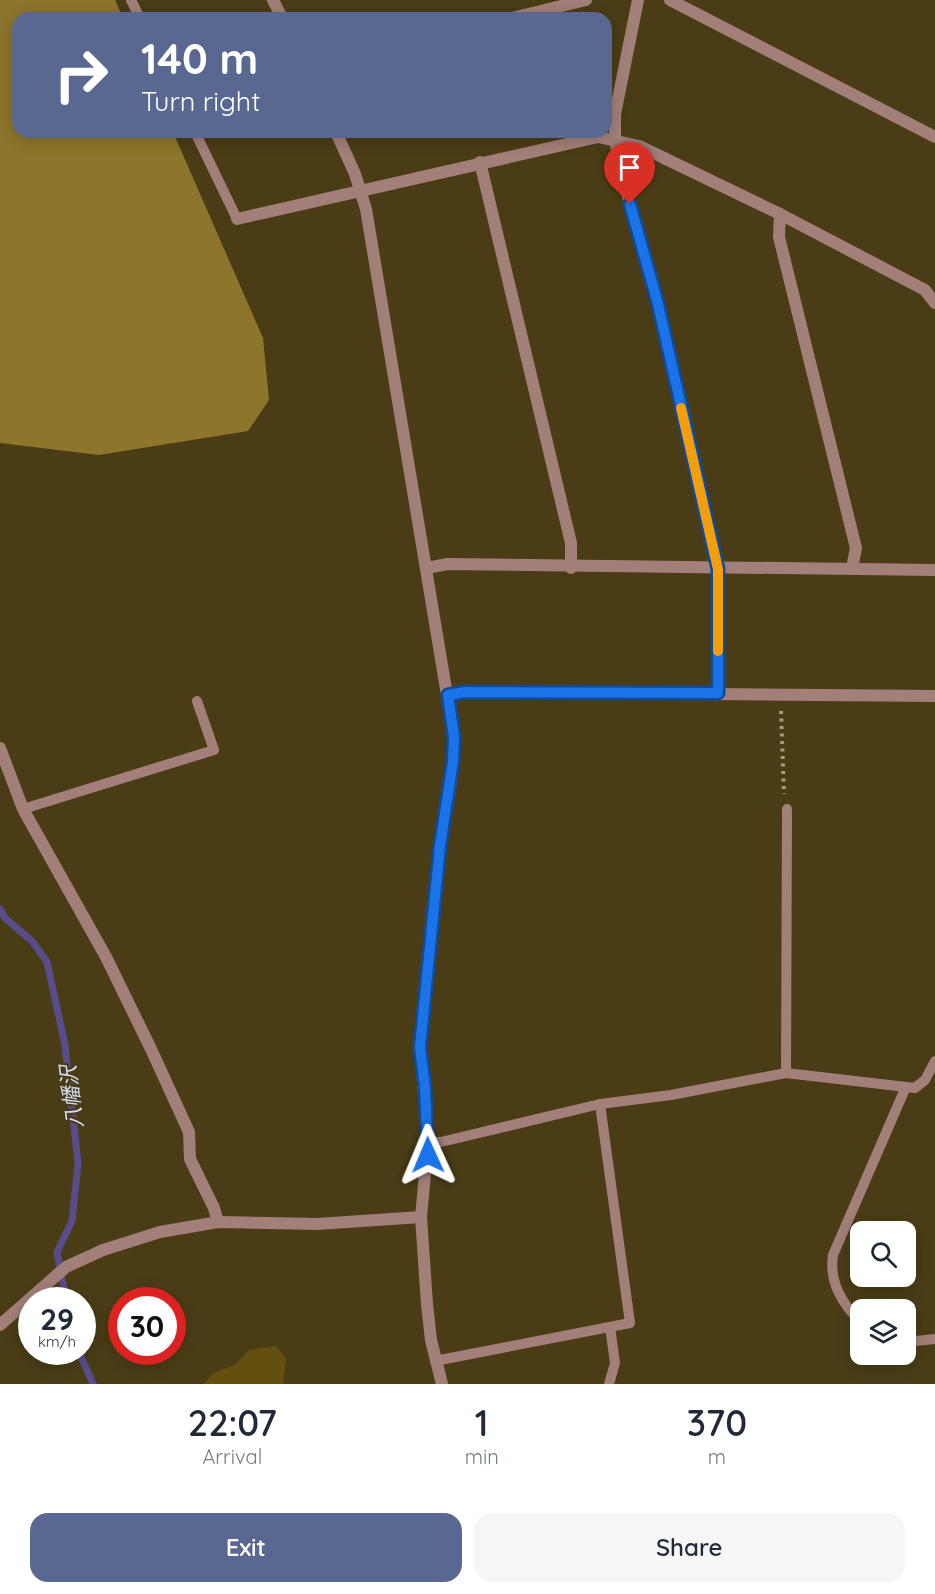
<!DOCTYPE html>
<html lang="en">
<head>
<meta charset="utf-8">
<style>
  :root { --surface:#fff; --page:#f6f6f7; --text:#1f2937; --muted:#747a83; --accent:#586890 }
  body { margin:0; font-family:Quicksand,"Noto Sans JP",sans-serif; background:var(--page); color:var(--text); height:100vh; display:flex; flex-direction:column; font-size:22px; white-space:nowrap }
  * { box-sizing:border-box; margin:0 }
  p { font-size:20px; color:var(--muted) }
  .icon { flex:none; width:33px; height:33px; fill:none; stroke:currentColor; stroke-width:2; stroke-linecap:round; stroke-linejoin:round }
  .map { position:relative; height:1384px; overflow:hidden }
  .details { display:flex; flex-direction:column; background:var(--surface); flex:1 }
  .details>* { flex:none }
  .banner { position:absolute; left:12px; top:12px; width:600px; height:126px; border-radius:18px; box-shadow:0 3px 15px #0003; background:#586890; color:#fff; overflow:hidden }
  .tools { position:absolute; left:850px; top:1221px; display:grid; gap:12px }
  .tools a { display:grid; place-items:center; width:66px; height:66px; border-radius:12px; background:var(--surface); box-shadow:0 3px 15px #0003; font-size:30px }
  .speed { position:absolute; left:18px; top:1287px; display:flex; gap:12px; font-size:30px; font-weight:700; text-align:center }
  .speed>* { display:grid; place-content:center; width:78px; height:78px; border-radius:50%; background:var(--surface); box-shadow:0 3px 15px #0003; line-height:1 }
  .speed small { font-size:15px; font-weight:400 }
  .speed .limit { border:9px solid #d22; background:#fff; color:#111 }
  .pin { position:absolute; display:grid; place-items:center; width:51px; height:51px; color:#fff; margin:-62px -26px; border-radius:50% 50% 50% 0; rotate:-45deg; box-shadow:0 0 6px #0007 }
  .pin .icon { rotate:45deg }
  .me { position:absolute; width:66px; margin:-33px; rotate:359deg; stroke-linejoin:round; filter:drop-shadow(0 0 4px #0008) }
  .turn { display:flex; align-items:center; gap:21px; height:126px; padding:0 30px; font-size:27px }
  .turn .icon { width:78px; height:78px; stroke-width:2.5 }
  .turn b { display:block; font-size:42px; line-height:51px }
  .eta { display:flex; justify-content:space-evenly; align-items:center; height:102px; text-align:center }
  .eta b { font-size:36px; font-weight:600; line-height:42px }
  .button { display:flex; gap:12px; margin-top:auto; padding:12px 30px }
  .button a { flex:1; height:69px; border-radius:18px; background:var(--accent); color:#fff; font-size:24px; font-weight:600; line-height:69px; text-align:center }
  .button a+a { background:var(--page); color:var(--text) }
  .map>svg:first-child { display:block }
  .green { fill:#64500e }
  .forest { fill:#8d752b }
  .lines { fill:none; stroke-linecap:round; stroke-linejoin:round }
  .stream { stroke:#574d8b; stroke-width:7 }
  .path { stroke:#a99c77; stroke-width:4; stroke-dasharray:3 4.5; stroke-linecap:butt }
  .service { stroke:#a28079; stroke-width:10 }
  .minor { stroke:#a28079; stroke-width:12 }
  .route-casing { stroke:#114b97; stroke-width:15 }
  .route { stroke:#1a73e8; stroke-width:10 }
  .slow { stroke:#f59e0b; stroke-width:10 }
  .labels { text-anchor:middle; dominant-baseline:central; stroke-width:4.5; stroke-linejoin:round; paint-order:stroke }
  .water-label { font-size:21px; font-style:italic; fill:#d3dcf7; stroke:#4a3d16 }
</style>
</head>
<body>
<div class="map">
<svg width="935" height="1384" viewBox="0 0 935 1384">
  <rect width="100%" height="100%" fill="#4a3d16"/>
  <path class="green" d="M276,1346L286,1358L283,1384H204L212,1374L236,1364L249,1350Z"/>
  <path class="forest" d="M0,0H115L123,18H18V132H173L263,338L269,400L248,431L99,455L0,443Z"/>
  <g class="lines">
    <g class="stream">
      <path d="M0,909L5,918L32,941L47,962L65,1045L78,1163L72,1221L57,1252L66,1300"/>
      <path d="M79,1352L93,1384"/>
    </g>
    <path class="path" d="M781,711L784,794"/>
    <g class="service">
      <path d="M131,0L140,18"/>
      <path d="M195,132L237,219"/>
      <path d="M23,809L214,750L197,701"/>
      <path d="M786,1073L787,809"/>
      <path d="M428,1142H441L600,1104L671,1095L786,1073L915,1088L925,1080L935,1061"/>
      <path d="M861,1323C842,1303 829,1283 833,1255L905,1089"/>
      <path d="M906,1342L935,1339"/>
      <path d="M435,1361L630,1323L600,1104"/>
      <path d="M609,1384L615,1363L610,1327"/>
    </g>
    <g class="minor">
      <path d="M273,0L282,18"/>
      <path d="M638,0L615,114V139L619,164L658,304L718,569V693"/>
      <path d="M670,0L935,137"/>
      <path d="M512,18L586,0"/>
      <path d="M336,132L355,174L366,209L454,737L451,784L440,846L420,1047L428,1142L421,1217L427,1304L431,1340L442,1384"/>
      <path d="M480,162L571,543V568"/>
      <path d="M780,214L779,237L856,548L852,568"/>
      <path d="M237,219L598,137L639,146L780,214L925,290L935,303"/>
      <path d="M426,568L448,564L935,570"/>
      <path d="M448,695L465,692L935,696"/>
      <path d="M0,748L23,809L106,957L151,1049L189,1132L190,1159L214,1208L218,1222"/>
      <path d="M0,1325L66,1267L103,1250L160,1232L218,1222L317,1224L421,1217"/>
    </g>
  </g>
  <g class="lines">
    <g class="route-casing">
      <path id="route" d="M428,1155L425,1088L420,1047L440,846L453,761L454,737L448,695L465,692L718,693V569L658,304L630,204"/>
    </g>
    <use href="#route" class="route"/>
    <path class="slow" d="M681,408L718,569V651"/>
  </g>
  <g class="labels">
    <g class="water-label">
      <text transform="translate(71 1097) rotate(-97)">八幡沢</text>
    </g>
  </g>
</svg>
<div class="tools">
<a><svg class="icon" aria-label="search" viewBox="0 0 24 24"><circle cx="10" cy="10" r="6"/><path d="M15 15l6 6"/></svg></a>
<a><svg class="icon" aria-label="layers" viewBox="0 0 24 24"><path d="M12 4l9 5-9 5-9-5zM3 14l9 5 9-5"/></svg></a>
</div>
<div class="speed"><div>29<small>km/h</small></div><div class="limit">30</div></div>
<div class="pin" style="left:630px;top:204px;background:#d93025"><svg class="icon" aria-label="arrive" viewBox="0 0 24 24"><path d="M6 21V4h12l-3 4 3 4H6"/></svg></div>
<svg class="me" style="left:428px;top:1155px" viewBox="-20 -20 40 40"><path d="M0-17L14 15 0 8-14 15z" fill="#1a73e8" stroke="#fff" stroke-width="4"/></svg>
<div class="banner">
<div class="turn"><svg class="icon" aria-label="right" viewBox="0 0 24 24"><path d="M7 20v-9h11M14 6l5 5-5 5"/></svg><div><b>140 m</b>Turn right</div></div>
</div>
</div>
<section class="details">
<div class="eta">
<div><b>22:07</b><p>Arrival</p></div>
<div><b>1</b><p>min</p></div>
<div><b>370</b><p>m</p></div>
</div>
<div class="button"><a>Exit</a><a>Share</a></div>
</section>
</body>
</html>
